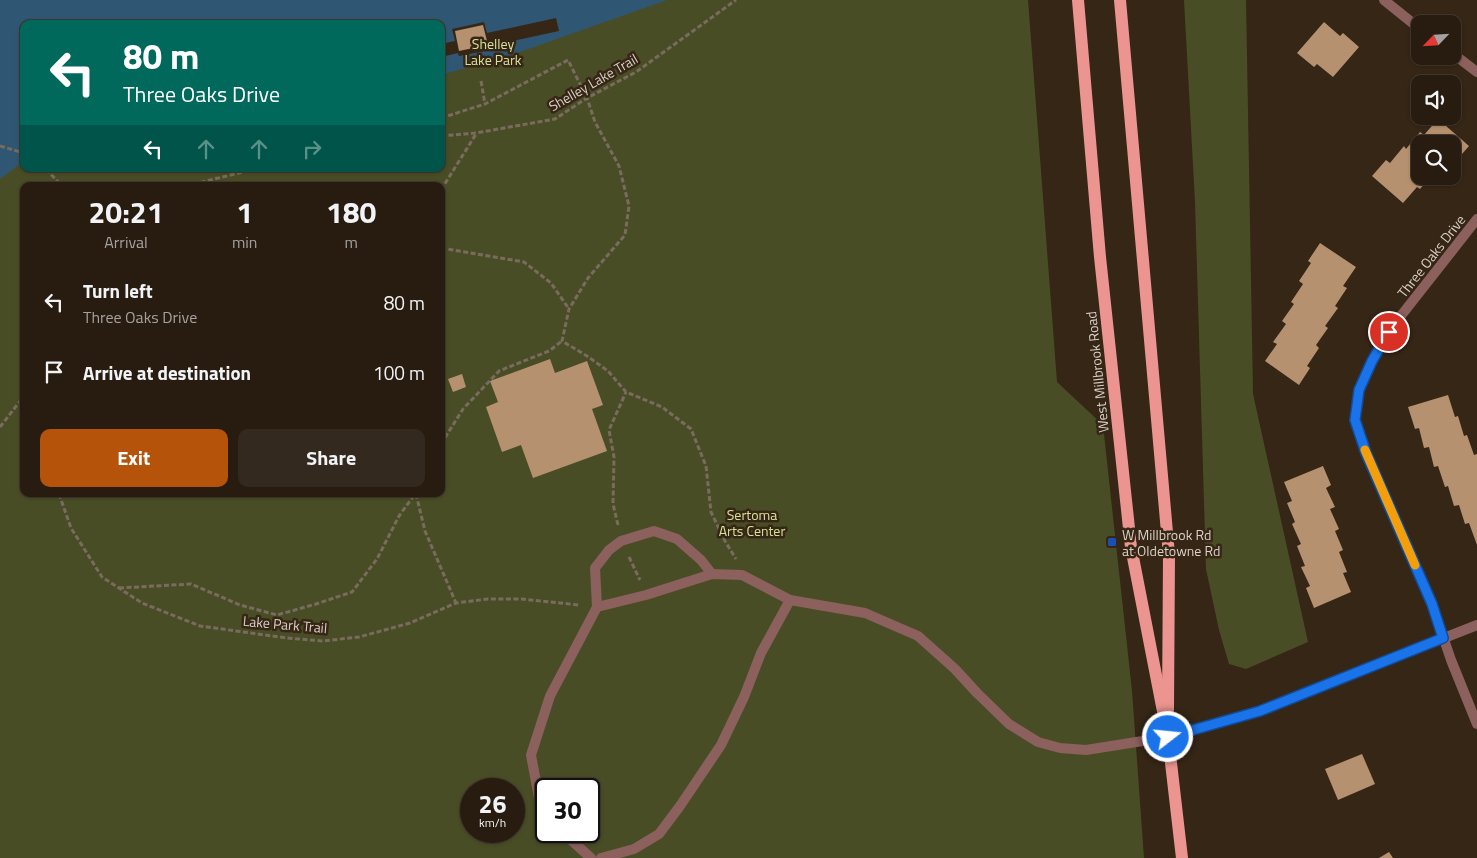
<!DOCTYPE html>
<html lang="en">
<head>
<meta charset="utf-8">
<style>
  :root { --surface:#281c10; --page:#34291e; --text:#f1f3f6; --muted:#a5a19f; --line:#443a30; --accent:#b45309 }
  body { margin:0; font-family:"Titillium Web",sans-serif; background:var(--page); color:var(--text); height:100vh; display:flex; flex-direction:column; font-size:19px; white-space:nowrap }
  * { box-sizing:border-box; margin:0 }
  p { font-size:16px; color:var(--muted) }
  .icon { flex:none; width:28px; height:28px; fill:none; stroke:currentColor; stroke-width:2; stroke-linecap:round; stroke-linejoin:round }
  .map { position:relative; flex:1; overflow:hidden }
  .sheet { position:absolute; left:20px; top:182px; width:425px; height:315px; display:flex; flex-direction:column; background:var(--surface); border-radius:10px; box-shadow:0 1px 4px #0004,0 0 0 1px var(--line) }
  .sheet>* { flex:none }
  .top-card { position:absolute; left:20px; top:20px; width:425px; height:152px; border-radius:10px; box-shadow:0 1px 4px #0004,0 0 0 1px var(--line); background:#00695c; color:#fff; overflow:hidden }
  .needle { width:32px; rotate:245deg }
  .fabs { position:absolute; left:1411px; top:15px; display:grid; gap:10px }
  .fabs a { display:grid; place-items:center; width:50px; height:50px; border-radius:10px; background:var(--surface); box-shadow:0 1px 4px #0004,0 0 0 1px var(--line); font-size:25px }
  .speed { position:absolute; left:460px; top:778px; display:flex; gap:10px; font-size:25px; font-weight:700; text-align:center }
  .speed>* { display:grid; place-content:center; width:65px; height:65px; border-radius:50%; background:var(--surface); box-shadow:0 1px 4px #0004,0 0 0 1px var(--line); line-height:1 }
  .speed small { font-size:12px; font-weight:400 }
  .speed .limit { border:2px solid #111; border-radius:8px; background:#fff; color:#111 }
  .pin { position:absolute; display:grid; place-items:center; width:42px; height:42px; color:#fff; margin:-21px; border:2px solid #fff; border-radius:50%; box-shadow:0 1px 5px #0007 }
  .me { position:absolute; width:55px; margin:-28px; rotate:74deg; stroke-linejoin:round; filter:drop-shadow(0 0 4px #0008) }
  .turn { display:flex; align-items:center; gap:18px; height:105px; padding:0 20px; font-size:22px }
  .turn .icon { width:65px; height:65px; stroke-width:2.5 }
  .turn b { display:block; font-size:35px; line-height:42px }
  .lanes { display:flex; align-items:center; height:48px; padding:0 20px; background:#0003; justify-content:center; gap:25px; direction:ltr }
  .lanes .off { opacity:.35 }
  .eta { display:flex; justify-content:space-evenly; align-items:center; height:85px; text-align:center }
  .eta b { font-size:30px; font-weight:700; line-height:35px }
  .button { display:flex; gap:10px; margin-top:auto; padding:10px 20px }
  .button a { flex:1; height:58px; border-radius:10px; background:var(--accent); color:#fff; font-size:20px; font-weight:700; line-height:58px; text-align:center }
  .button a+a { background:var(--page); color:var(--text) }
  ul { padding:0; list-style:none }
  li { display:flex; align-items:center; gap:15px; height:70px; padding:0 20px }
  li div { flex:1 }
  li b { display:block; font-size:19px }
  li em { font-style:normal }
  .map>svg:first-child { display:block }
  .green { fill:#494d26; fill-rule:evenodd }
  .water { fill:#2f5773 }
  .pier { fill:#362616 }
  .building { fill:#b69170 }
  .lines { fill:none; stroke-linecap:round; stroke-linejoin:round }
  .path { stroke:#796b5d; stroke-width:3; stroke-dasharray:5 2.5; stroke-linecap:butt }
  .lane { stroke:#8b605d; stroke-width:10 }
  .street { stroke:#8b605d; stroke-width:10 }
  .primary { stroke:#ec9590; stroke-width:12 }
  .route-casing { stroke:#114b97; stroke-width:12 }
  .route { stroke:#1a73e8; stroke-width:9 }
  .slow { stroke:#f59e0b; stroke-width:9 }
  .transit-dot { fill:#1a4fb4; stroke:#362616; stroke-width:2 }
  .labels { text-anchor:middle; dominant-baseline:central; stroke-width:5; stroke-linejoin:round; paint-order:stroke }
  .park-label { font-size:14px; fill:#d7e097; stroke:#362616 }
  .street-label { font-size:14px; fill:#dbd0c6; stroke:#362616 }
  .poi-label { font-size:14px; fill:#dbd0c6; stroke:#362616; text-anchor:start }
</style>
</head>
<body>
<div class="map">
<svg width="1477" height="858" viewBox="0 0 1477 858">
  <rect width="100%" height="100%" fill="#362616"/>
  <g class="green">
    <path d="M0,0H1028L1057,382L1103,425L1132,691L1144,858H0ZM24,24H441V169H24ZM24,186H441V494H24ZM471,789H514V831H471ZM546,789H589V831H546Z"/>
    <path d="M1184,0H1246L1253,394L1308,642L1246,669L1229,664L1219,630L1206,569L1195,202Z"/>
  </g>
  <path class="water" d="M0,0H667L520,52L441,75V24H24V161L0,179Z"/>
  <path class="pier" d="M556,18L559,31L490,46V50L459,56L458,53L441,57V44L455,41L452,29L484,22L487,33Z"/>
  <g class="building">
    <path d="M1324,22L1340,36L1343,33L1359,47L1333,77L1317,64L1314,67L1297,53Z"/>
    <path d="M483,25L488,45L459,51L455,31Z"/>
    <path d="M1438,119L1469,146L1455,162L1452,160V144H1420V176H1431L1420,189L1417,187L1403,203L1372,176L1386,160L1390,163L1404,146L1406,149L1420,132L1424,135Z"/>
    <path d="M1320,243L1356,267L1343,286L1347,288L1335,306L1338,308L1325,326L1328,328L1316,345L1319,348L1307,366L1310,368L1299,385L1265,361L1277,344L1273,342L1286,324L1282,321L1294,304L1291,302L1303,284L1299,281L1311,263L1308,261Z"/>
    <path d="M550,359L555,373L587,361L603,405L592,409L607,451L533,478L521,445L502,452L486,407L498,402L490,381Z"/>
    <path d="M462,374L466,387L453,392L448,379Z"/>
    <path d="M1448,395L1455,417L1458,416L1464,436L1467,435L1474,455L1477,454V545L1469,523L1465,524L1459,505L1454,506L1448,486L1445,487L1438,466L1434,467L1429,447L1424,448L1419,428L1415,429L1408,407Z"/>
    <path d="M1323,466L1331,485L1326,488L1335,507L1330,509L1339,529L1335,531L1343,550L1339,552L1347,572L1343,573L1351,592L1314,608L1306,588L1310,586L1301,567L1305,566L1297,546L1301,544L1292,524L1295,522L1287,503L1292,501L1284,482Z"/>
    <path d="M1362,754L1375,784L1338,800L1325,769Z"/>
    <path d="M1389,852L1393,858H1379Z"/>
  </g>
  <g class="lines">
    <g class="path">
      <path d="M481,81L485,104"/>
      <path d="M441,118L485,104L568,60L587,98L595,122L619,166L629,206L625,235L588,278L569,309L562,341L587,356L608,371L626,392L662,407L691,429L706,466L711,512L725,541L736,559"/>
      <path d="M441,136L476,133L555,119L587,98L636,72L736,0"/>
      <path d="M0,146L24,153"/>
      <path d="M46,169L62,186"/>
      <path d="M186,186L255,169"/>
      <path d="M441,190L476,134"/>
      <path d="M441,248L524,262L551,283L569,309"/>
      <path d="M0,427L24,396"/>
      <path d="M441,444L463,409L499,371L549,351L562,341"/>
      <path d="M59,494L71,528L102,577L142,603L200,626L287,638L323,641L359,637L410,623L456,603L488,599H522L579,605"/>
      <path d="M416,494L425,531L456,603"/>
      <path d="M618,525L613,504L614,457L609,430L626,392"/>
      <path d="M629,557L640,580"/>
      <path d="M119,588L191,584L240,605L277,615L316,604L352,592L377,559L399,516L415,494"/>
    </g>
    <g class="lane">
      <path d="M597,607L595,568L609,550L621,541L654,531L677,539L701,560L712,574"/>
      <path d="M546,818L542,814L531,755L550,696L597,607L646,595L712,574L742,575L790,600L865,613L918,636L955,669L977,693L1009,724L1038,742L1060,748L1086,750L1168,737"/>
      <path d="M561,831L591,858"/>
      <path d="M601,858L634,849L659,834L680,806L721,745L744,697L761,653L790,600"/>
    </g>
    <g class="street">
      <path d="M1384,0L1420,29"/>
      <path d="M1452,53L1477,72"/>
      <path d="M1477,219L1389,331L1372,361L1359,390L1355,419L1366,453L1432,604L1451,660L1477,724"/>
      <path d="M1168,737L1259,711L1477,625"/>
    </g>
    <g class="primary">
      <path d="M1078,0L1100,257L1131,547L1168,737L1182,858"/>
      <path d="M1120,0L1169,555L1168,710"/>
    </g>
  </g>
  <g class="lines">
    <g class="route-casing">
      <path id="route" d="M1168,737L1260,711L1443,638L1432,604L1366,453L1355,420L1359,390L1372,361L1389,332"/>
    </g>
    <use href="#route" class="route"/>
    <path class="slow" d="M1365,450L1415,565"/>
  </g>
  <rect class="transit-dot" x="1107" y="537" width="10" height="10" rx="2.5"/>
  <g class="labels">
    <g class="park-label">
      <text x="493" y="43">Shelley<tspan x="493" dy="16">Lake Park</tspan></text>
      <text x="752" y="514">Sertoma<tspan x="752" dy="16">Arts Center</tspan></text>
    </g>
    <g class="street-label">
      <text transform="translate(593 82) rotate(-30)">Shelley Lake Trail</text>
      <text transform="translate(1431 256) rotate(-52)">Three Oaks Drive</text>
      <text transform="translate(1097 372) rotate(-96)">West Millbrook Road</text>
      <text transform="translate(285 624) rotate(5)">Lake Park Trail</text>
    </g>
    <g class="poi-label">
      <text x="1122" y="534">W Millbrook Rd<tspan x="1122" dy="16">at Oldetowne Rd</tspan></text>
    </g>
  </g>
</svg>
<div class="fabs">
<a><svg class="needle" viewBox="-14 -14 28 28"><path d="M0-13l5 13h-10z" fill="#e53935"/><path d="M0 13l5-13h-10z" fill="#a5a19f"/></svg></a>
<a><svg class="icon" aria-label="sound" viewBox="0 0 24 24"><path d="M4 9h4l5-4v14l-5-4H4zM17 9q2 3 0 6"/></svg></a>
<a><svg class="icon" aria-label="search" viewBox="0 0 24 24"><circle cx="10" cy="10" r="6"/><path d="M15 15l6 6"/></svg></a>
</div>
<div class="speed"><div>26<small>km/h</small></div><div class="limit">30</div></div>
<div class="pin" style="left:1389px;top:332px;background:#d93025"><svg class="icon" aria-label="arrive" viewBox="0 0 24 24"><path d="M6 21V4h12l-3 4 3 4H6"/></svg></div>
<svg class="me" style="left:1168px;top:737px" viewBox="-20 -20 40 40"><circle r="17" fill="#1a73e8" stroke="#fff" stroke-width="3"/><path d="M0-11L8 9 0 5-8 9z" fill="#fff"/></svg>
<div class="top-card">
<div class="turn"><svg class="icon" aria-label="left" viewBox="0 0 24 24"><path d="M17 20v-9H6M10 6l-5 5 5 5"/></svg><div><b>80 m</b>Three Oaks Drive</div></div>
<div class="lanes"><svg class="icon" aria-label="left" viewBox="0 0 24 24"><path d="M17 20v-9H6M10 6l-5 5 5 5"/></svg><svg class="icon off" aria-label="ahead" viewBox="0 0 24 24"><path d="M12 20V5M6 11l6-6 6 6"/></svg><svg class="icon off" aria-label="ahead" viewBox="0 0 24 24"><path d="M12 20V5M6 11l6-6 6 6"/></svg><svg class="icon off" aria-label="right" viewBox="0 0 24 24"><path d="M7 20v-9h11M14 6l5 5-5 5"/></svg></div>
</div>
<section class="sheet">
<div class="eta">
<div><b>20:21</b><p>Arrival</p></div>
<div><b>1</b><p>min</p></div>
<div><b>180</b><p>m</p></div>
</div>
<ul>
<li><svg class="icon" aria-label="left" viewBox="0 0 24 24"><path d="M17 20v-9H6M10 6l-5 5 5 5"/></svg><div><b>Turn left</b><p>Three Oaks Drive</p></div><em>80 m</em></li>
<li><svg class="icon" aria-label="arrive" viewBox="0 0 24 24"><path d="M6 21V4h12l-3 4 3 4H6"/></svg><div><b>Arrive at destination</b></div><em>100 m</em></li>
</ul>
<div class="button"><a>Exit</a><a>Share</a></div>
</section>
</div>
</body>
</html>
